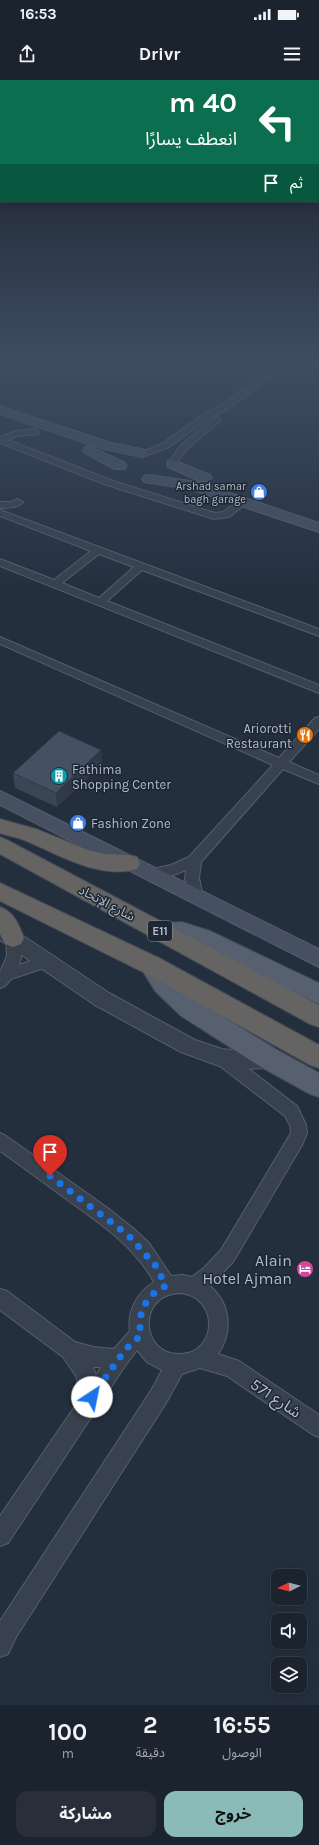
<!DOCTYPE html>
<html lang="ar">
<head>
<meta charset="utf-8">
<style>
  :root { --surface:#1b232e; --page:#282f3a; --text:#f1f3f6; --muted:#a0a4aa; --line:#39404a; --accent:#8bbbb9 }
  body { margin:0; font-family:Karla,"Noto Sans Arabic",sans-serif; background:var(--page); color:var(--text); direction:rtl; height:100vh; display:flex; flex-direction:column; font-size:15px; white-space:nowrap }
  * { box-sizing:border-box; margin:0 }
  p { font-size:13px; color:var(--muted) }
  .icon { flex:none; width:22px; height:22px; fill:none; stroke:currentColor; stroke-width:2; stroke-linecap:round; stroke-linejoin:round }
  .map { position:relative; height:1625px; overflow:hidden; direction:ltr }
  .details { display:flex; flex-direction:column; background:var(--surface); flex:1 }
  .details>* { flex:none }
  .hud { position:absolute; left:0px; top:0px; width:319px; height:122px; box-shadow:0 2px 10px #0003,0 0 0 1px var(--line); direction:rtl; background:#0b6e4f; color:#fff; overflow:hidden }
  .needle { width:26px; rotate:264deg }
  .fabs { position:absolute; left:271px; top:1489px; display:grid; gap:8px }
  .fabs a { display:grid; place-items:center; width:36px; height:36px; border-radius:8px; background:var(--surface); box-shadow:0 2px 10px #0003,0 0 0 1px var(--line); font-size:20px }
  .pin { position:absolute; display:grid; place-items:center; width:34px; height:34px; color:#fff; margin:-41px -17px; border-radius:50% 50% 50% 0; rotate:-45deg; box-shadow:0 0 4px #0007 }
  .pin .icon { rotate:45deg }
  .me { position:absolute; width:44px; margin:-22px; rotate:34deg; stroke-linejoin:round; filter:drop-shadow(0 0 3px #0008) }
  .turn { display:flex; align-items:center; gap:14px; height:84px; padding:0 16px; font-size:18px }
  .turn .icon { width:52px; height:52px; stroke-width:2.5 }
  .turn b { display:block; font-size:28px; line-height:34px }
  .then { display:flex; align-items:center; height:38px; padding:0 16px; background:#0003; gap:8px; font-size:15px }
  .eta { display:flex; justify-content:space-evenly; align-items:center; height:68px; text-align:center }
  .eta b { font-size:24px; font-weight:700; line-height:28px }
  .cta { display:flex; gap:8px; margin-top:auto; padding:8px 16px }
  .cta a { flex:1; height:46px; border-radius:12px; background:var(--accent); color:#111; font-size:16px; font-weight:700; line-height:46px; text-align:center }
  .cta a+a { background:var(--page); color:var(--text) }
  .status { display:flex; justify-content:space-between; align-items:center; height:28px; padding:0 20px; background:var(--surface); direction:ltr }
  .status svg { height:11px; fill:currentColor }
  header { display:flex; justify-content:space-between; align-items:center; height:52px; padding:0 16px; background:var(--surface); font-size:18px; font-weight:700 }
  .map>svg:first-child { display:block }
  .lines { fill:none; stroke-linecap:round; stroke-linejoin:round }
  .minor-casing { stroke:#565f6c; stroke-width:2 }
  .tertiary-casing { stroke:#565f6c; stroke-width:2 }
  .secondary-casing { stroke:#565f6c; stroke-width:2 }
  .primary-casing { stroke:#414a57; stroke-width:2 }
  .trunk-casing { stroke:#434c59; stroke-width:2 }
  .minor { fill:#38414e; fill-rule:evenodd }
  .tertiary { fill:#38414e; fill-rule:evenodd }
  .secondary { fill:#465061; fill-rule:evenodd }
  .primary { fill:#56606e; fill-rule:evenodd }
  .trunk { fill:#656462; fill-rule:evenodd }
  .wall { fill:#3b4654 }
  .shaded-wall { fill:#303945 }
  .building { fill:#455162; stroke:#303945 }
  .route { stroke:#1a73e8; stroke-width:7; stroke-dasharray:0 12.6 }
  .labels { text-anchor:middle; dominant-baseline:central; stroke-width:3; stroke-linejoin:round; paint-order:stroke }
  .far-poi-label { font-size:11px; fill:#b4bcc9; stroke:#1d2633; text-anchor:end }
  .shield { fill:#1d2633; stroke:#878f9c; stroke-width:1 }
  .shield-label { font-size:12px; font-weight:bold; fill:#b4bcc9 }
  .poi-label { font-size:13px; fill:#b4bcc9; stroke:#1d2633; text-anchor:start }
  .street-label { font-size:13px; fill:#b4bcc9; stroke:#1d2633 }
  .near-poi-label { font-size:16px; fill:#b4bcc9; stroke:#1d2633; text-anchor:end }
  .near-street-label { font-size:16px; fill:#b4bcc9; stroke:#1d2633 }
</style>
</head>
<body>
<div class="status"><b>16:53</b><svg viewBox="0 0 49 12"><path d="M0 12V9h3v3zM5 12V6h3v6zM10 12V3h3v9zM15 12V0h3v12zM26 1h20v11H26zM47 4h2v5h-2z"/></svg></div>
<header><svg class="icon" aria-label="menu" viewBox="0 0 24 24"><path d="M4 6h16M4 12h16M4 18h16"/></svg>Drivr<svg class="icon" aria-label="share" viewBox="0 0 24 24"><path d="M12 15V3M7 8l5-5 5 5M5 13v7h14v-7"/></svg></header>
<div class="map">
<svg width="319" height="1625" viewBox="0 0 319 1625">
  <rect width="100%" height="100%" fill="#242f3e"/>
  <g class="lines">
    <g class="minor-casing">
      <g id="minor">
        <path d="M277,284H287L228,329L211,337L169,367L145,376L141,373L163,363L205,333L222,325Z"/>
        <path d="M217,336L221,339L220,341L188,368L175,385H169L168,383L182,364Z"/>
        <path d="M35,349L38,350V354L17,356L8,360L113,401L215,433L223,432L240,420H246L248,422L229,437L214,439L107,405L0,363V357L16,351Z"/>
        <path d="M18,419L23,422C17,428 8,428 0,428V422H10Z"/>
        <path d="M0,430L319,549V556L142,490L107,521L319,605V613L0,486V479L54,500L91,471L0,436ZM99,474L134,487L99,518L62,503Z"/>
        <path d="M0,557L279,678L315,638L319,637V649L289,682L319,695V704L283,689L201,782L199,798L203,817L201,821L196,822L191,821L185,798L186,790C175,795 159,801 147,798L145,794L147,790L171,785L189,777L273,685L0,564Z"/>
        <path d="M13,852L18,854C23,863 23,875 19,885L45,876L50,878L52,882L50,886L11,899L5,906L0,908V892L7,876L6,858L8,854Z"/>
        <path d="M222,971L228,973L297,1026L306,1045L307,1053L302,1065L233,1182L210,1206C231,1224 233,1252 218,1274L239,1281L319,1335V1357L312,1354L227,1296L200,1288L182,1294L166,1323L16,1557L8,1574L0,1577V1541L152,1309L162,1290L147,1282L137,1270L125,1286L8,1463L0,1466V1436L82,1316L76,1296L63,1277L0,1230V1209L7,1211L75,1262L93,1267L114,1269L130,1251C127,1232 137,1212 154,1202C134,1166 101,1144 69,1121C46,1104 23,1087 0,1071V1053L6,1056L109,1129L134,1149L149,1163L171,1196L183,1195L192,1197L205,1187L221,1170L291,1053L290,1045L285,1036L216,983L214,978L216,973ZM179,1213C219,1215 219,1273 180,1274C140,1275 137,1215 179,1213ZM93,1287H101L96,1295Z"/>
      </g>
    </g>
    <g class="tertiary-casing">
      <path id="tertiary" d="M0,843L7,845L109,913L195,960L222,969L241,971L270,970L277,973L280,979L277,985L270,988L241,989L222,987L181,972L95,925L0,860Z"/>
    </g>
    <g class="secondary-casing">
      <g id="secondary">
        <path d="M0,326L111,363L146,370L148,373L146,376L142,377L104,369L0,334Z"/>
        <path d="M89,366L125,383L126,386L125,389H115L85,373L83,370L85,367Z"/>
        <path d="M173,380L210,395L212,398L210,401H200L168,387L167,384L168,381Z"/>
        <path d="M149,395L197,402L319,443V452L190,409L144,402L142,399L144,396Z"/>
        <path d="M0,711L319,869V887L0,725Z"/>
      </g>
    </g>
    <g class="primary-casing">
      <g id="primary">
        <path d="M182,842L210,851L319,903V924L195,864L182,860L162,861L154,858L151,852L154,846L162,843Z"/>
        <path d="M151,876L159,878L171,897L199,922L279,971L319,993V1017L310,1014L261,987L181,936L155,911L139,885L143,878Z"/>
      </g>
    </g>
    <g class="trunk-casing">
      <g id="trunk">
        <path d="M0,739L36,749L88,770L105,774L129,775L137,777L140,783L137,789C99,800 58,774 24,760C16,757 8,756 0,753Z"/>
        <path d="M0,757L7,760L319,925V947L310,944L0,774Z"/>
        <path d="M0,803L159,878L319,965V988L310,985L143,892L0,821Z"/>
        <path d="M0,827C14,832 19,845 24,858L21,864L13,867L5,864L0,854Z"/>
      </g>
    </g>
    <use href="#minor" class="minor"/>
    <use href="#tertiary" class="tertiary"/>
    <use href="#secondary" class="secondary"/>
    <use href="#primary" class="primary"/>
    <use href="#trunk" class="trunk"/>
  </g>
  <path class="wall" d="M101,670L102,684L57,727L15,708L13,693Z"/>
  <path class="shaded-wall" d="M101,670L102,684L57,727L56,713Z"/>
  <path class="building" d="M59,651L101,670L56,713L13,693Z"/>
  <linearGradient id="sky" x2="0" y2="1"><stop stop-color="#141a22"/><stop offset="0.55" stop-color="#3f4d63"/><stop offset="1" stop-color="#3f4d63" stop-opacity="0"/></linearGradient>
  <rect width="319" height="512" fill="url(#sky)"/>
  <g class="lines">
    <path class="route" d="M50,1096L128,1155L156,1186L166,1206C145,1215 137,1234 141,1255L125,1270L92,1317"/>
  </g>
  <defs>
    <g id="shop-disc" transform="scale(0.9)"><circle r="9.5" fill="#3f7fe0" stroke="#1d2633"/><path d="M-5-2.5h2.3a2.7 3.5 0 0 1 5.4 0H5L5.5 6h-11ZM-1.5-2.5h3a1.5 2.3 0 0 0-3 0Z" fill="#fff"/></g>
    <g id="restaurant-disc" transform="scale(0.9)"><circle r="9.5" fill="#e8710a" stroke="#1d2633"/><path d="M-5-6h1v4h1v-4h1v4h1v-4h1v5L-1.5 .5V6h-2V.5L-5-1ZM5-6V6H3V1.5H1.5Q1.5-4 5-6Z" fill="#fff"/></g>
    <g id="building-disc" transform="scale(0.9)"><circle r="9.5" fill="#0f9aa8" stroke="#1d2633"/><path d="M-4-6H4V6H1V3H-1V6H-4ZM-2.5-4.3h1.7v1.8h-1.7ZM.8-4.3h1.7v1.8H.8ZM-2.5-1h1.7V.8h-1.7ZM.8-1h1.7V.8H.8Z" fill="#fff"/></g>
    <g id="hotel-disc" transform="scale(0.9)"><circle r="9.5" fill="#d1479c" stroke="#1d2633"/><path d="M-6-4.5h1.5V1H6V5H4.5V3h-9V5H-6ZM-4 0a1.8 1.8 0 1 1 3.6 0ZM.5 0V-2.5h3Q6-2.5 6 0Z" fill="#fff"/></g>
  </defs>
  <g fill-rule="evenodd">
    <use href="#shop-disc" x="259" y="412"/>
    <use href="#restaurant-disc" x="305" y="655"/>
    <use href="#building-disc" x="59" y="696"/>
    <use href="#shop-disc" x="78" y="743"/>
    <use href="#hotel-disc" x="305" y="1189"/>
  </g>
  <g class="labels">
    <g class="far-poi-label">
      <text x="246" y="406">Arshad samar<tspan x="246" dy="13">bagh garage</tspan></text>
    </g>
    <rect class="shield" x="148" y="841" width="24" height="20" rx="3"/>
    <g class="shield-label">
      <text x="160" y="851">E11</text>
    </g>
    <g class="poi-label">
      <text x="292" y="648" text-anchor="end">Ariorotti<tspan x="292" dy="15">Restaurant</tspan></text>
      <text x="72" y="689">Fathima<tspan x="72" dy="15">Shopping Center</tspan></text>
      <text x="91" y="743">Fashion Zone</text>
    </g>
    <g class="street-label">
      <text transform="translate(107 823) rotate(28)">شارع الإتحاد</text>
    </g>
    <g class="near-poi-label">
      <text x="292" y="1180">Alain<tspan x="292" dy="18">Hotel Ajman</tspan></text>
    </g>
    <g class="near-street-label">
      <text transform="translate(276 1318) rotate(34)">شارع 571</text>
    </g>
  </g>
</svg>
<div class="fabs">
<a><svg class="needle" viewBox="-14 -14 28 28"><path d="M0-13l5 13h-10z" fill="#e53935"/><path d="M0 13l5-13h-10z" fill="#a0a4aa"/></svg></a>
<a><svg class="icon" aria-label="sound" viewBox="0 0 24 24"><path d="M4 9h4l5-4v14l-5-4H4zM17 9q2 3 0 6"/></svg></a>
<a><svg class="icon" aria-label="layers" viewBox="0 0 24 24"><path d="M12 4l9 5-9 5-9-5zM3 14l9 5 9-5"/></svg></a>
</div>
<div class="pin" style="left:50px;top:1096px;background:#d93025"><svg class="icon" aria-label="arrive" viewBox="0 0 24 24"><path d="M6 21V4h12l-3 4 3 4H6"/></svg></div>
<svg class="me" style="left:92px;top:1317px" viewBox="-20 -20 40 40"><circle r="19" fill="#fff"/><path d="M0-13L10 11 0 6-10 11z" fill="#1a73e8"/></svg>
<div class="hud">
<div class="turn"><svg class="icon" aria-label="left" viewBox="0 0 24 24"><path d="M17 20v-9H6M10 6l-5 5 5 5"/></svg><div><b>40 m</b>انعطف يسارًا</div></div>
<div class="then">ثم<svg class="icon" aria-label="arrive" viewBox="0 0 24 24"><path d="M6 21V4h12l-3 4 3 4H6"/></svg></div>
</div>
</div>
<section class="details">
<div class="eta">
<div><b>16:55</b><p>الوصول</p></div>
<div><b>2</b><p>دقيقة</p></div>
<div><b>100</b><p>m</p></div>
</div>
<div class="cta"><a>خروج</a><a>مشاركة</a></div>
</section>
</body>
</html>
